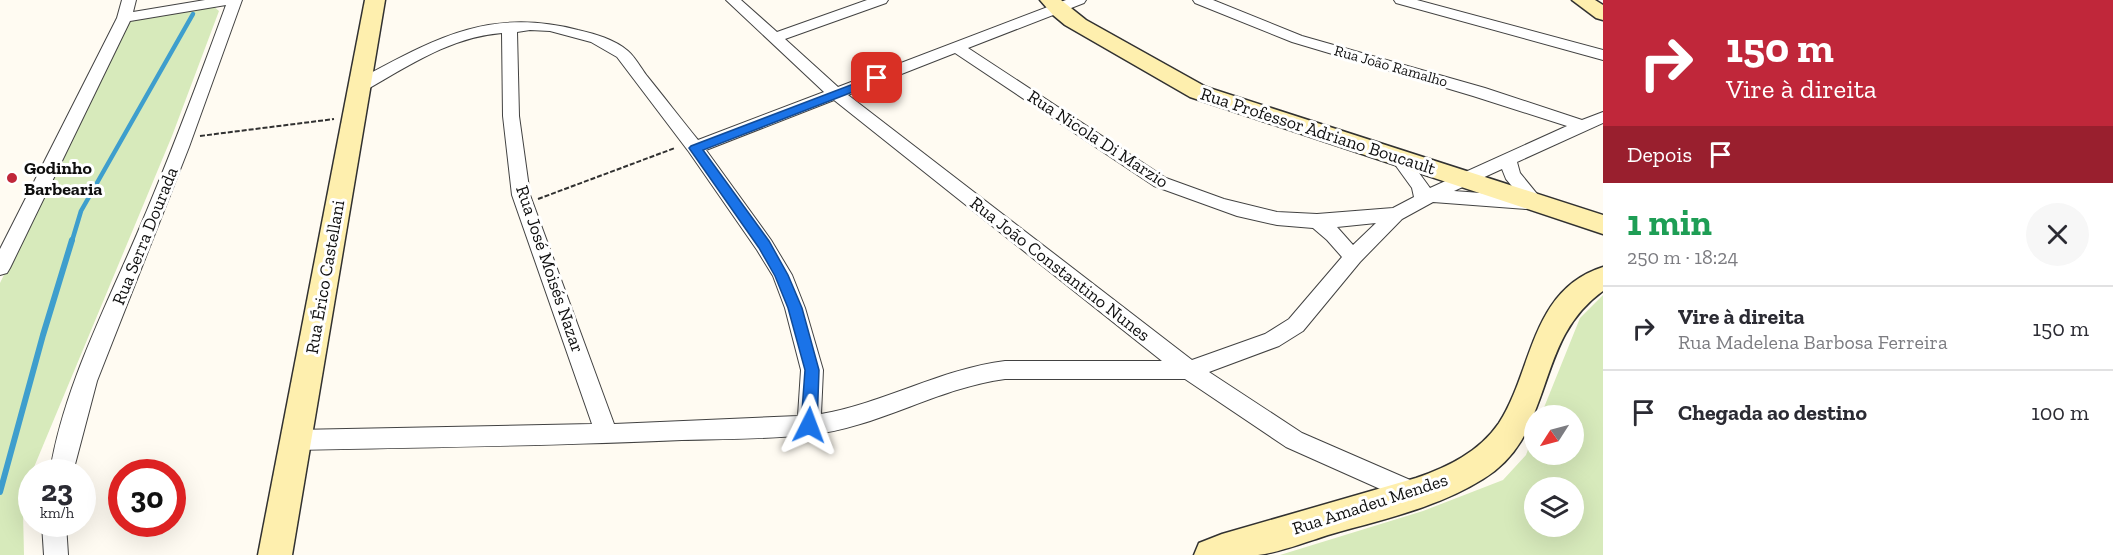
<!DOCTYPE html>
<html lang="pt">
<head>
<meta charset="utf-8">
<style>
  :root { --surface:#fff; --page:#f7f7f7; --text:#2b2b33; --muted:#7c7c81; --line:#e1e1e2 }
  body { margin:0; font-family:"Zilla Slab",serif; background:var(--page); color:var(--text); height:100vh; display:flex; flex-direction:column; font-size:22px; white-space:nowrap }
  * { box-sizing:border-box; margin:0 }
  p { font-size:20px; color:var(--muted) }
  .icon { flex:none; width:33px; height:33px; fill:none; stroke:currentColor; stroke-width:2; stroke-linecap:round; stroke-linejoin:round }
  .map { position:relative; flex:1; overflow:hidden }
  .panel { display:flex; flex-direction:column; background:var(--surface); width:510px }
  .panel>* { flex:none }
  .guide { background:#c0273a; color:#fff; overflow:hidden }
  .needle { width:39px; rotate:234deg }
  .tools { position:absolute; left:1524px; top:405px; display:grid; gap:12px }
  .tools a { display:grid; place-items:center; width:60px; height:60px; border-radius:50%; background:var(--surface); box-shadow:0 6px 24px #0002; font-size:30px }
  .speed { position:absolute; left:18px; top:459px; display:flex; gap:12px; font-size:30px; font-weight:700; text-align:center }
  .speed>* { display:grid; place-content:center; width:78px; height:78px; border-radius:50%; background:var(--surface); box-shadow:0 6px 24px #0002; line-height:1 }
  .speed small { font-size:15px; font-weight:400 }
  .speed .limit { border:9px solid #d22; background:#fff; color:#111 }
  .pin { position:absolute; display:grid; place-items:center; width:51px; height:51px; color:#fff; margin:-26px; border-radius:12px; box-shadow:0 3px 9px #0006 }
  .me { position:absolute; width:66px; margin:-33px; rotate:3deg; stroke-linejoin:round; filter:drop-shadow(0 0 4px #0008) }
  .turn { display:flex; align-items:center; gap:21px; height:126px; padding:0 24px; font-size:27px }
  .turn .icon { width:78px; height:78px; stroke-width:2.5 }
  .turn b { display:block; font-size:42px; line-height:51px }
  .then { display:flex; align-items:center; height:57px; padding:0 24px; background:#0003; gap:12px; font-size:22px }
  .round { display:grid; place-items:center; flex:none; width:63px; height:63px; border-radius:32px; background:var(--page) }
  .overview { display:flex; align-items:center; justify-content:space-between; height:102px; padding:0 24px }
  h1 { font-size:36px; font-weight:700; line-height:45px; color:#1e9e55 }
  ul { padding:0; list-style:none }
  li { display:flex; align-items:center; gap:18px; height:84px; padding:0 24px; border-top:2px solid var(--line) }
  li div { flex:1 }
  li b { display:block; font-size:22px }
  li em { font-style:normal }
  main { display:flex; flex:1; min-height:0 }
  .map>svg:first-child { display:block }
  .green { fill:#d7eabb; fill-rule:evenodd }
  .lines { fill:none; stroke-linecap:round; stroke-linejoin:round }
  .stream-far1 { stroke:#3e9ecd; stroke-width:4.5 }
  .stream { stroke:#3e9ecd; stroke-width:6 }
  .street-casing { stroke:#424242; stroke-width:2 }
  .secondary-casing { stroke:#313131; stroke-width:3 }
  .path { stroke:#313131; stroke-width:2; stroke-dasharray:5 2; stroke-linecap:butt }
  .street { fill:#fff; fill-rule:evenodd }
  .secondary { fill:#feefae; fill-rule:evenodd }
  .route { fill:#1a73e8; stroke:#114b97; stroke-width:1.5 }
  .poi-dot { fill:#c0273a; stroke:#fff; stroke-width:2 }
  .labels { text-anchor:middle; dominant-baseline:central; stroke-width:6; stroke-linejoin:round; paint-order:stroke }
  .far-street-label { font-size:15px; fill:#0f0f0f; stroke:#fff }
  .street-label { font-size:18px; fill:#0f0f0f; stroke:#fff }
  .poi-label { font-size:18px; font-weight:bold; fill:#0f0f0f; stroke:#fff; text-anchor:start }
</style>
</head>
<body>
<main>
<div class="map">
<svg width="1603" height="555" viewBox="0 0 1603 555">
  <rect width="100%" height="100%" fill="#fffbf2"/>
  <g class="green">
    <path d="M213,6L219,11L172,136L32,472L23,512L24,555H0V283L127,23L135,19Z"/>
    <path d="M1603,295V555H1280L1423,511L1503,480L1526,455L1534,433V454H1574V416L1541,415L1580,318ZM1534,488H1574V526H1534Z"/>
  </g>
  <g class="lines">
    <path class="stream-far1" d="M72,241L81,211L193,14"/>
    <path class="stream" d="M0,492L43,335L72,240"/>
    <g class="street-casing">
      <g id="street">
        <path d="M122,0H136L133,12L205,0H242L189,147L97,381L73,472H50C63,390 104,311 137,234C169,159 198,82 226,5L130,21L10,268L7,273L0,275V249L117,18Z"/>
        <path d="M726,0H741L777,32L867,0H888L886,3L785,39L838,87L1066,0H1086L1084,3L968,48L1166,178L1224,199L1277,212L1317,214L1393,208L1414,197L1412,188L1391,159L1394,155H1406L1430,188L1567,126L1473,96L1292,42L1195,3L1193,0H1213L1302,36L1485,88L1582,120L1603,112V123L1517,162L1520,173L1542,200L1539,205L1526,209L1433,202L1402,219L1360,262L1303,331L1279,346L1209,372L1302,433L1424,486L1428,494L1424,502L1416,505L1286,447L1185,379H1005C937,388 877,428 809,435C767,439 724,439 682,440C553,446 425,447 296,450L288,447L285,440L288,433L296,430L592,424L512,195L503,116L502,33C451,37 410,65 366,90H354L352,86L354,82C431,41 487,6 578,30C595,34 614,39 628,51C635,57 641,68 647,76C664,97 681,119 698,140L824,92ZM530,30L550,31L591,42L617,57L689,152L757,250L773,276L785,308L801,370L798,416L614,424L530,195L519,116L517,32ZM955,53L1154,186L1237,216L1277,225L1313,228L1327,240L1342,257L1289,319L1265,334L1192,360L848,95ZM834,100L1162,361H1005C941,369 884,403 821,414L823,370L805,308L792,275L771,240L706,150ZM1502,169L1506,179L1520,196L1454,191ZM1376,223L1353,245L1337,227Z"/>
        <path d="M1394,0H1417L1603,50V60L1396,3Z"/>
        <path d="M42,524H66L68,555H44Z"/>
      </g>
    </g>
    <g class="secondary-casing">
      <g id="secondary">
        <path d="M365,0H385L292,555H258Z"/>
        <path d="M1040,0H1061L1086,20L1206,87L1603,215V234L1190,97L1065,25L1053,15Z"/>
        <path d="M1572,0H1595L1603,5V20L1596,18Z"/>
        <path d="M1603,267V291C1549,330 1552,387 1521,441C1512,456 1498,470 1483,479C1437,508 1380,520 1328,535C1306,542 1281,552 1258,555C1238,555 1215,555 1194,555L1199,543L1222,534L1416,478C1448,467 1479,452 1499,423C1533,371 1530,290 1603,267Z"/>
      </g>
    </g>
    <g class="path">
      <path d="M200,136L334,119"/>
      <path d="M538,199L675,148"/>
    </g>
    <use href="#street" class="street"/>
    <use href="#secondary" class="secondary"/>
  </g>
  <path class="route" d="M877,75L881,76V81L703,150L769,241L788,275L802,308L819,370L817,425L814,430L809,432L803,430L801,425L805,370L788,308L775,276L759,248L689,148L691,146Z"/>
  <circle class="poi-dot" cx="12" cy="178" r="6"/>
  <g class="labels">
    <g class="far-street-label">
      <text transform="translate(1391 66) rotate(16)">Rua João Ramalho</text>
    </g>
    <g class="street-label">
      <text transform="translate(1318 131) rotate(18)">Rua Professor Adriano Boucault</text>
      <text transform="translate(1098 139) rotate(33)">Rua Nicola Di Marzio</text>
      <text transform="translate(145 236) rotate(-68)">Rua Serra Dourada</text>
      <text transform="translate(550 269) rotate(71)">Rua José Moisés Nazar</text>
      <text transform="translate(1060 269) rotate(38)">Rua João Constantino Nunes</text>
      <text transform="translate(325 277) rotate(-80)">Rua Érico Castellani</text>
      <text transform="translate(1370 504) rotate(-18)">Rua Amadeu Mendes</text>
    </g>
    <g class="poi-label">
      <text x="24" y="168">Godinho<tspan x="24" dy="21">Barbearia</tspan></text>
    </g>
  </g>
</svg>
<div class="tools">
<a><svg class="needle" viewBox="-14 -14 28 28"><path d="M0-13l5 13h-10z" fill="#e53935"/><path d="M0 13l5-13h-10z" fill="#7c7c81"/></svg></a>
<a><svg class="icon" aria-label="layers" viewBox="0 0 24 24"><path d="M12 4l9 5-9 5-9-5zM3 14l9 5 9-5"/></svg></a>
</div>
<div class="speed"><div>23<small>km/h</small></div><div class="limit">30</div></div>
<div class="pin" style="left:877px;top:78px;background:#d93025"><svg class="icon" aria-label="arrive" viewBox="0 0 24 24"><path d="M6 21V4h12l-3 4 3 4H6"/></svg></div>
<svg class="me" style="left:809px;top:425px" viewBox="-20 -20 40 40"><path d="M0-17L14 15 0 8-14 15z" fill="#1a73e8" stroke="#fff" stroke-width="4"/></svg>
</div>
<section class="panel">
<div class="guide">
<div class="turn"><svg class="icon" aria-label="right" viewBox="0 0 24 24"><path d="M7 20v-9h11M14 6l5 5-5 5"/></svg><div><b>150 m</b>Vire à direita</div></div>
<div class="then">Depois<svg class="icon" aria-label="arrive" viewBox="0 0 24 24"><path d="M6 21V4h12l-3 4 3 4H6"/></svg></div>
</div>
<div class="overview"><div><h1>1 min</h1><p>250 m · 18:24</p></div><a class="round"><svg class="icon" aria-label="close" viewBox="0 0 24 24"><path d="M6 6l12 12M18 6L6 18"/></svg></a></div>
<ul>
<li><svg class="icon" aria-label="right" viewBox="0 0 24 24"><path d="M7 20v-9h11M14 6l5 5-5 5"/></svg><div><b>Vire à direita</b><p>Rua Madelena Barbosa Ferreira</p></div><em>150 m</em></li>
<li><svg class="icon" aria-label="arrive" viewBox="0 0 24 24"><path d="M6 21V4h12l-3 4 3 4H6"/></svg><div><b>Chegada ao destino</b></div><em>100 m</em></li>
</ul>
</section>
</main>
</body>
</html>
